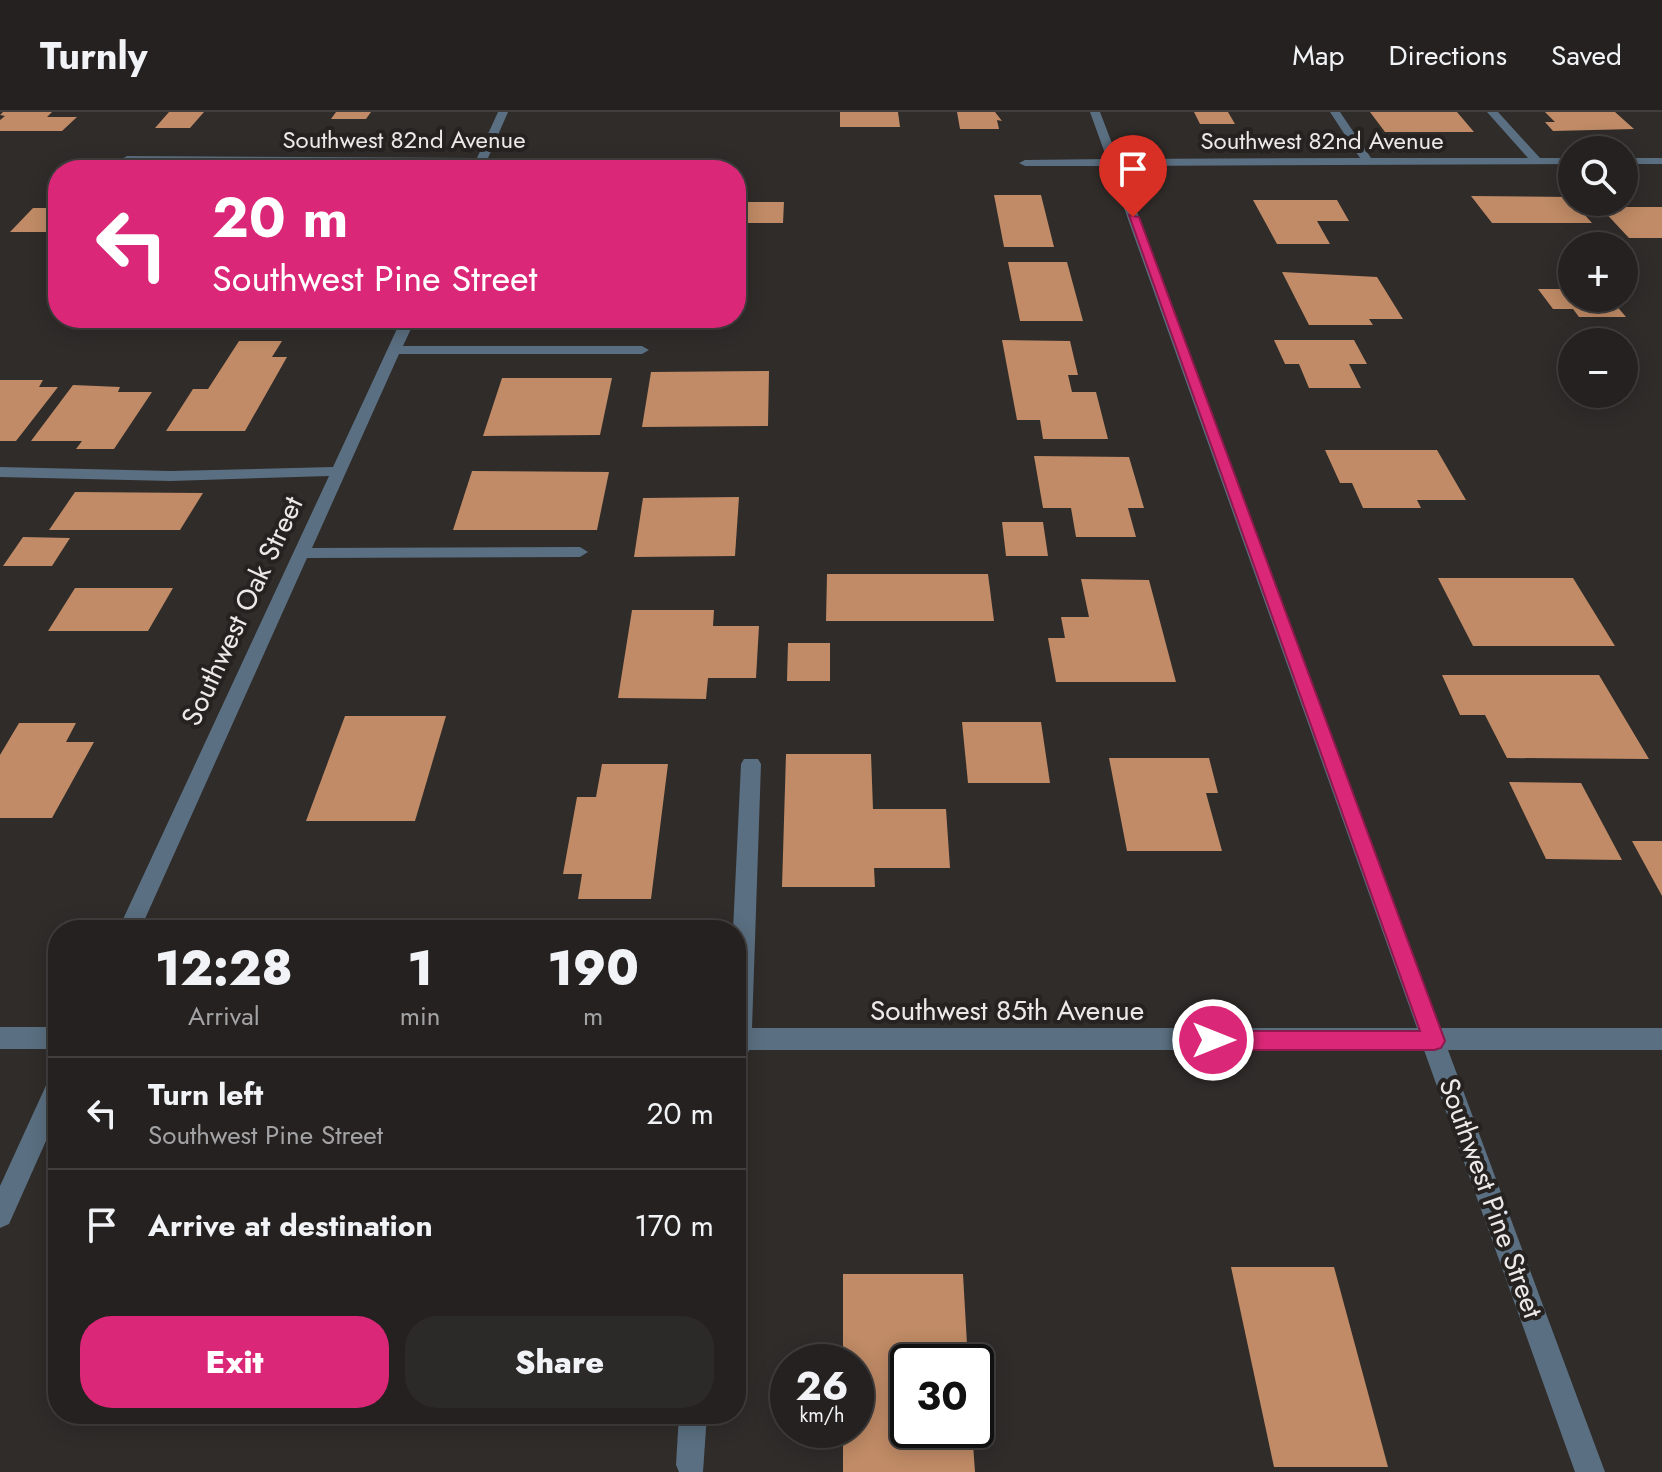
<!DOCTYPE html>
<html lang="en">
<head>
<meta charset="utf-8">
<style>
  :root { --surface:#242120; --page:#2c2929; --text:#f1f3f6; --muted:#a3a3a5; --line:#413e3e; --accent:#db2777 }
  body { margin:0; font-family:Jost,sans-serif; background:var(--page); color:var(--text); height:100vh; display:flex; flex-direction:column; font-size:30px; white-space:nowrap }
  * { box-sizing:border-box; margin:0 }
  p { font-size:26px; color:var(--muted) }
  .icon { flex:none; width:44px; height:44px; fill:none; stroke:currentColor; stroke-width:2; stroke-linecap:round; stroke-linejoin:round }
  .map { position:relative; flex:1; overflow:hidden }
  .details { position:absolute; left:48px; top:808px; width:698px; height:504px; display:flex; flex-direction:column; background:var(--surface); border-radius:32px; box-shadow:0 4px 20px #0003,0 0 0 2px var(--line) }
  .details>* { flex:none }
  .guide { position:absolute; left:48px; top:48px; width:698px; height:168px; border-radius:32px; box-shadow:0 4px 20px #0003,0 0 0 2px var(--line); background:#db2777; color:#fff; overflow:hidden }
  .tools { position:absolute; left:1558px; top:24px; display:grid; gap:16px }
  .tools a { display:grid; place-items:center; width:80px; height:80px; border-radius:50%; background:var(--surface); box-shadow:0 4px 20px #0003,0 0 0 2px var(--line); font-size:40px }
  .speed { position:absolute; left:770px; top:1232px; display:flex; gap:16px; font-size:40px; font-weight:700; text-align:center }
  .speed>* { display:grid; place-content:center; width:104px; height:104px; border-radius:50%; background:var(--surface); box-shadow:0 4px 20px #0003,0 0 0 2px var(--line); line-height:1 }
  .speed small { font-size:20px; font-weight:400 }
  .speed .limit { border:4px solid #111; border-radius:12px; background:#fff; color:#111 }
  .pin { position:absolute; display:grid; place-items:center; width:68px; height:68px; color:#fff; margin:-82px -34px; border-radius:50% 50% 50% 0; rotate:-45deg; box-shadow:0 0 8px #0007 }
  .pin .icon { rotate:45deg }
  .me { position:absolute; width:88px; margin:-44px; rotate:90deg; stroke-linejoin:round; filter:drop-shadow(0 0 6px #0008) }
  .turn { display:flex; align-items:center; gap:28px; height:168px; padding:0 32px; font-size:36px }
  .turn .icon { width:104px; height:104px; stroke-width:2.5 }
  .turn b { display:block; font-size:56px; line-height:68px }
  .eta { display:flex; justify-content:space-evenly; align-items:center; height:136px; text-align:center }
  .eta b { font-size:48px; font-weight:800; line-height:56px }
  .cta { display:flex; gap:16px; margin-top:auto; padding:16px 32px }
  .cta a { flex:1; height:92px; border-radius:32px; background:var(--accent); color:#fff; font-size:32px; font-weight:800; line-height:92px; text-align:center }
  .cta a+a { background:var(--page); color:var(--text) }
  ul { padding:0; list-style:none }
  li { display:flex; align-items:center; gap:24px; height:112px; padding:0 32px; border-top:2px solid var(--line) }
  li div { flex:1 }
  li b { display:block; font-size:30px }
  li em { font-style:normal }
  header { display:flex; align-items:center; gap:48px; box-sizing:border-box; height:112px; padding:0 40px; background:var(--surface); border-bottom:2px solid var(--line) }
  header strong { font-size:38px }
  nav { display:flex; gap:44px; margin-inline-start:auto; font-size:28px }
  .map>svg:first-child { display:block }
  .building { fill:#c08b66 }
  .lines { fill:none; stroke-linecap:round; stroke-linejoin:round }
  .minor { fill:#5a6f81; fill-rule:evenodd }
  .route { fill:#db2777; stroke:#8e194d; stroke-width:2 }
  .labels { text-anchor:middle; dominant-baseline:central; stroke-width:8; stroke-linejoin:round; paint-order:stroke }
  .far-street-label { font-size:24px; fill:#ece9e8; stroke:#262220 }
  .street-label { font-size:28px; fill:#ece9e8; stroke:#262220 }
</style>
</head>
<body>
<header>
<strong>Turnly</strong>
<nav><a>Map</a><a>Directions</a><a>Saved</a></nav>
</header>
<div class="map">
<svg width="1662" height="1360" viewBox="0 0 1662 1360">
  <rect width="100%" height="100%" fill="#302c2a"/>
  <g class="building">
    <path d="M3,0H52L47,5H77L62,19H0V8L5,4L0,3Z"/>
    <path d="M169,0H204L190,16H155Z"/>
    <path d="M336,0H371L366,7H331Z"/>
    <path d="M840,0H898L900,15H840Z"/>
    <path d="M957,0H995L1002,9L997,8L999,17H960Z"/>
    <path d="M1194,0H1228L1235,12H1200Z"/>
    <path d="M1370,0H1457L1474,20H1385Z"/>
    <path d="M1545,0H1615L1634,17L1553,19L1545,10H1555Z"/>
    <path d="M994,83H1041L1054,135H1004Z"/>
    <path d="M1471,84L1569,85L1592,111H1492Z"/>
    <path d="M1253,88H1337L1349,109H1317L1330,132H1277Z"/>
    <path d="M736,90H784L783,111H736Z"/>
    <path d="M1600,95H1662V126H1629Z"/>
    <path d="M33,96H58V120H10Z"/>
    <path d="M1008,150H1067L1083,209H1020Z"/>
    <path d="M1282,160L1377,165L1403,207H1369L1373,213H1309Z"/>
    <path d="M1538,177H1572V186H1610L1626,205H1579L1573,197H1553Z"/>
    <path d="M219,206H264L255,218L211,217Z"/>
    <path d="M541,206H595L594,212H539Z"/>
    <path d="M1002,228L1070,229L1078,263H1068L1072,280H1096L1108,327H1043L1040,308H1017Z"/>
    <path d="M1274,228H1354L1367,252H1349L1361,276H1309L1299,252H1285Z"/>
    <path d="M239,229H282L272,245H287L245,319H166L193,277H208Z"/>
    <path d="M769,259L768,314L642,315L651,260Z"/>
    <path d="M502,266H612L600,323L483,324Z"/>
    <path d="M0,268H43L39,275H58L16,329H0Z"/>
    <path d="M73,273L120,275L118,280H152L114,337H76L82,329H31Z"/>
    <path d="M1325,338H1437L1466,388H1417L1421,396H1363L1352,371H1340Z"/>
    <path d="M1034,344L1129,345L1144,396H1128L1136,425H1076L1071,396H1043Z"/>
    <path d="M472,359L609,360L597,418H453Z"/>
    <path d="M75,380L203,381L180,418H49Z"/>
    <path d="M739,385L735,444L634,445L643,386Z"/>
    <path d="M1002,410H1043L1048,444H1006Z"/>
    <path d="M23,425L70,426L52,454H3Z"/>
    <path d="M827,462H988L994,509H826Z"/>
    <path d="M1438,466H1573L1615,534H1473Z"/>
    <path d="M1081,467L1149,468L1176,570H1056L1048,526H1065L1061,505H1089Z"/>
    <path d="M75,476H173L148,519H48Z"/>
    <path d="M632,498H714L713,514H759L756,566H708L706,587L618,586Z"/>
    <path d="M788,531H830V569H787Z"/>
    <path d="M1442,563H1599L1649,647L1507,646L1485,603H1460Z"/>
    <path d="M345,604H446L415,709H306Z"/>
    <path d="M962,610H1041L1050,671H968Z"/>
    <path d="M19,611H76L66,630H94L52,706H0V643Z"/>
    <path d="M786,642H871L873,697H946L950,756H874L875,775H782Z"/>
    <path d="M1109,646H1209L1218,681H1206L1222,739H1127Z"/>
    <path d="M602,652H668L651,787H578L582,762H563L577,685H596Z"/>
    <path d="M1509,670L1581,671L1622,748L1546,747Z"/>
    <path d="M1632,729H1662V784Z"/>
    <path d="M1231,1155H1334L1388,1355H1274Z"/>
    <path d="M843,1162H963L968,1250H908V1318H972L975,1360H843V1318H856V1250H843Z"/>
  </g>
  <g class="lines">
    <g class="minor">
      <path d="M498,0H508L488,46L681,47L687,50L681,53L485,52L483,58H471L474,52L127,50L122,47L127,44L477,46Z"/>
      <path d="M1090,0H1100L1118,47L1360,46L1330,0H1340L1371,46H1528L1487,0H1498L1540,46H1572V52L1120,54L1440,916H1662V938H1448L1605,1360H1575L1424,938H749L744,950L736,953V818H733L741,652L744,647H758L761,652L752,916H1417L1109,54H1025L1019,51L1025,48L1107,47Z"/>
      <rect x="1624" y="46" width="38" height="6"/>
      <path d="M402,206H416L403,234H642L649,238L642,242H399L312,436L580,435L588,440L580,445L307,446L140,818H118L329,364L171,369L0,365V355L171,359L333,355Z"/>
      <rect x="0" y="915" width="58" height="22"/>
      <path d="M58,964V1002L9,1112L0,1116V1074L49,967Z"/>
      <path d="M679,1302H707L703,1360H679L676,1353Z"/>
    </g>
  </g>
  <path class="route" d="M1129,103L1139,105L1445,929L1441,936L1434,938H1213L1205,935L1202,928L1205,922L1213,919H1420Z"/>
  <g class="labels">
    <g class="far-street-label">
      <text x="404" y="27">Southwest 82nd Avenue</text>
      <text x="1322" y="28">Southwest 82nd Avenue</text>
    </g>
    <g class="street-label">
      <text transform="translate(242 499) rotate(-65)">Southwest Oak Street</text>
      <text x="1007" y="898">Southwest 85th Avenue</text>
      <text transform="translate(1491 1086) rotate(70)">Southwest Pine Street</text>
    </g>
  </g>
</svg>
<div class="tools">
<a><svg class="icon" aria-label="search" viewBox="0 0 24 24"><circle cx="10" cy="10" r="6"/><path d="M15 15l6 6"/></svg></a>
<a>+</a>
<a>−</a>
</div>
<div class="speed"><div>26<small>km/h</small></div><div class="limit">30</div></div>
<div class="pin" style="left:1133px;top:105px;background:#d93025"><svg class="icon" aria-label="arrive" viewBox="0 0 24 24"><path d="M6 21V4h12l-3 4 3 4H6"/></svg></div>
<svg class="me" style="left:1213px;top:928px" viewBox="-20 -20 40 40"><circle r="17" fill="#db2777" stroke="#fff" stroke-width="3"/><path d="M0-11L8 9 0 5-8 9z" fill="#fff"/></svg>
<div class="guide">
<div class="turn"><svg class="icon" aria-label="left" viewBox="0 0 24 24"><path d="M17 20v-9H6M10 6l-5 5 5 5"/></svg><div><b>20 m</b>Southwest Pine Street</div></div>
</div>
<section class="details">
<div class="eta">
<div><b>12:28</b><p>Arrival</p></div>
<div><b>1</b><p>min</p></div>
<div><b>190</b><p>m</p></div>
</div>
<ul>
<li><svg class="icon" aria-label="left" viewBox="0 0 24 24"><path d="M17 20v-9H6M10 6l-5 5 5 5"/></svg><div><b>Turn left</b><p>Southwest Pine Street</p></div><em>20 m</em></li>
<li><svg class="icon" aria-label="arrive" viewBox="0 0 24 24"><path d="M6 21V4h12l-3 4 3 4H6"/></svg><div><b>Arrive at destination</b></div><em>170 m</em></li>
</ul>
<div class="cta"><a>Exit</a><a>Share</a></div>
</section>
</div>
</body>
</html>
